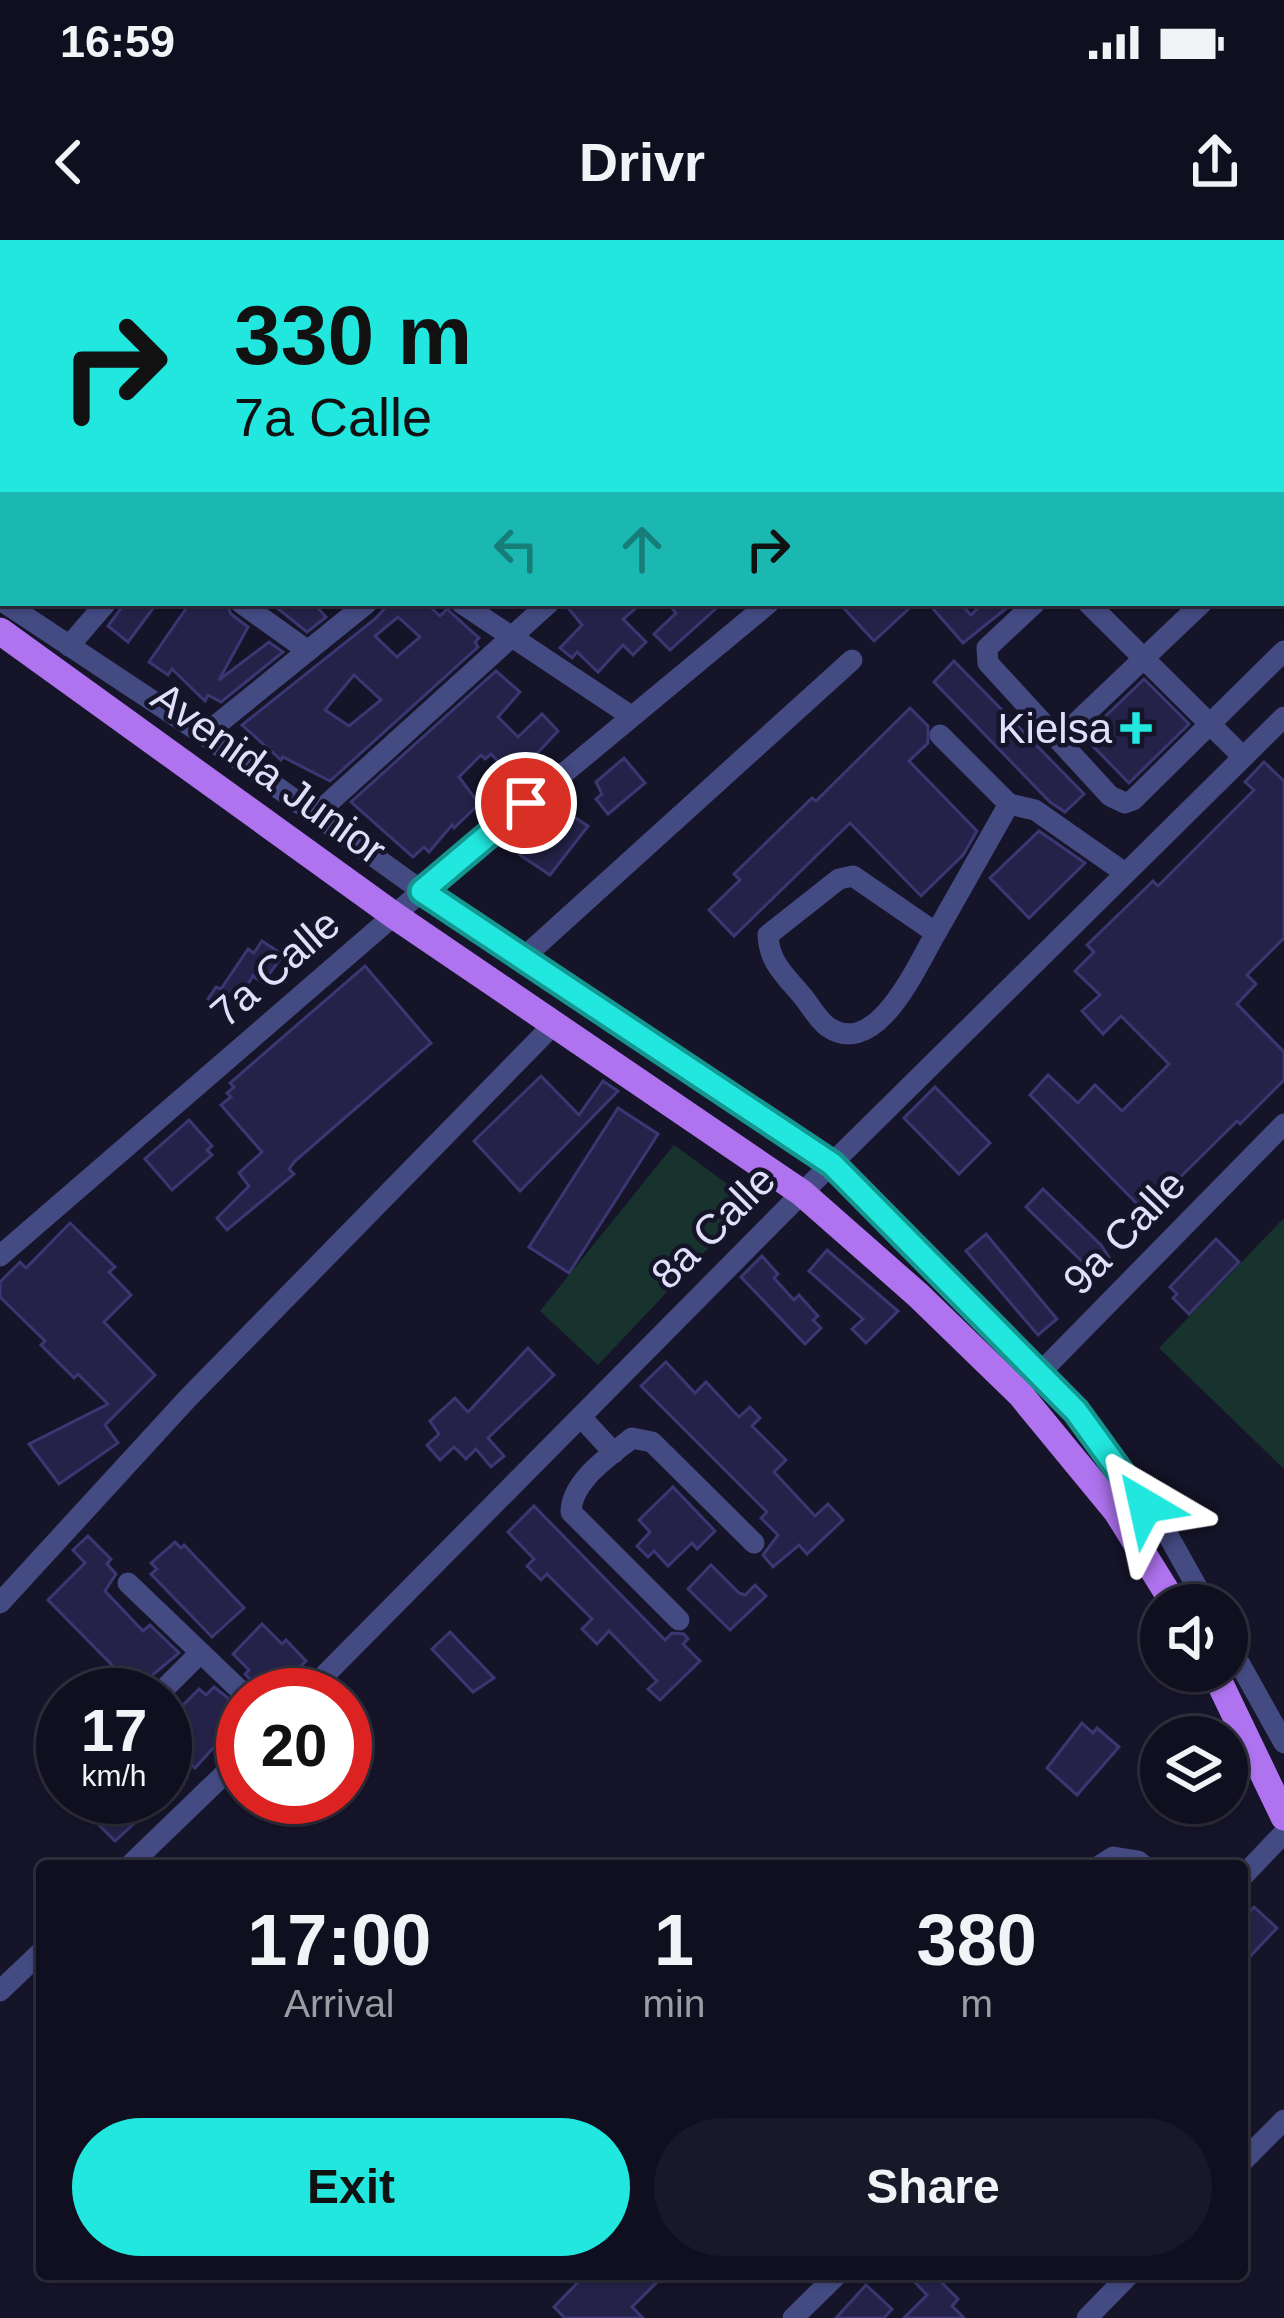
<!DOCTYPE html>
<html lang="en">
<head>
<meta charset="utf-8">
<style>
  :root { --surface:#100f1f; --page:#191828; --text:#f1f3f6; --muted:#9c9ca4; --line:#302f3d; --accent:#21e7de }
  body { margin:0; font-family:Arial,sans-serif; background:var(--page); color:var(--text); height:100vh; display:flex; flex-direction:column; font-size:45px; white-space:nowrap }
  * { box-sizing:border-box; margin:0 }
  p { font-size:39px; color:var(--muted) }
  .icon { flex:none; width:66px; height:66px; fill:none; stroke:currentColor; stroke-width:2; stroke-linecap:round; stroke-linejoin:round }
  .map { position:relative; flex:1; overflow:hidden }
  .sheet { position:absolute; left:36px; top:1620px; width:1212px; height:420px; display:flex; flex-direction:column; background:var(--surface); border-radius:12px; box-shadow:0 3px 9px #0004,0 0 0 3px var(--line) }
  .sheet>* { flex:none }
  .guide { position:absolute; left:0px; top:0px; width:1284px; height:366px; box-shadow:0 3px 9px #0004,0 0 0 3px var(--line); background:#21e7de; color:#111; overflow:hidden }
  .tools { position:absolute; left:1140px; top:1344px; display:grid; gap:24px }
  .tools a { display:grid; place-items:center; width:108px; height:108px; border-radius:50%; background:var(--surface); box-shadow:0 3px 9px #0004,0 0 0 3px var(--line); font-size:60px }
  .speed { position:absolute; left:36px; top:1428px; display:flex; gap:24px; font-size:60px; font-weight:700; text-align:center }
  .speed>* { display:grid; place-content:center; width:156px; height:156px; border-radius:50%; background:var(--surface); box-shadow:0 3px 9px #0004,0 0 0 3px var(--line); line-height:1 }
  .speed small { font-size:30px; font-weight:400 }
  .speed .limit { border:18px solid #d22; background:#fff; color:#111 }
  .pin { position:absolute; display:grid; place-items:center; width:102px; height:102px; color:#fff; margin:-51px; border:6px solid #fff; border-radius:50%; box-shadow:0 3px 12px #0007 }
  .me { position:absolute; width:132px; margin:-66px; rotate:324deg; stroke-linejoin:round; filter:drop-shadow(0 0 9px #0008) }
  .turn { display:flex; align-items:center; gap:42px; height:252px; padding:0 36px; font-size:54px }
  .turn .icon { width:156px; height:156px; stroke-width:2.5 }
  .turn b { display:block; font-size:84px; line-height:102px }
  .lanes { display:flex; align-items:center; height:114px; padding:0 36px; background:#0003; justify-content:center; gap:60px; direction:ltr }
  .lanes .off { opacity:.35 }
  .eta { display:flex; justify-content:space-evenly; align-items:center; height:204px; text-align:center }
  .eta b { font-size:72px; font-weight:600; line-height:84px }
  .primary-button { display:flex; gap:24px; margin-top:auto; padding:24px 36px }
  .primary-button a { flex:1; height:138px; border-radius:72px; background:var(--accent); color:#111; font-size:48px; font-weight:600; line-height:138px; text-align:center }
  .primary-button a+a { background:var(--page); color:var(--text) }
  .status { display:flex; justify-content:space-between; align-items:center; height:84px; padding:0 60px; background:var(--surface); direction:ltr }
  .status svg { height:33px; fill:currentColor }
  header { display:flex; justify-content:space-between; align-items:center; height:156px; padding:0 36px; background:var(--surface); font-size:54px; font-weight:600 }
  .map>svg:first-child { display:block }
  .green { fill:#18332e }
  .building { fill:#242248; stroke:#3a3772; stroke-width:3; fill-rule:evenodd }
  .lines { fill:none; stroke-linecap:round; stroke-linejoin:round }
  .minor { stroke:#444b83; stroke-width:21 }
  .major { stroke:#af73f0; stroke-width:27 }
  .route-casing { stroke:#159690; stroke-width:30 }
  .route { stroke:#21e7de; stroke-width:21 }
  .poi-dot { fill:#21e7de; stroke:#151429; stroke-width:4.5 }
  .labels { text-anchor:middle; dominant-baseline:central; stroke-width:9; stroke-linejoin:round; paint-order:stroke }
  .poi-label { font-size:42px; fill:#e0e0fc; stroke:#151429; text-anchor:end }
  .street-label { font-size:42px; fill:#e0e0fc; stroke:#151429 }
</style>
</head>
<body>
<div class="status"><b>16:59</b><svg viewBox="0 0 49 12"><path d="M0 12V9h3v3zM5 12V6h3v6zM10 12V3h3v9zM15 12V0h3v12zM26 1h20v11H26zM47 4h2v5h-2z"/></svg></div>
<header><svg class="icon" aria-label="back" viewBox="0 0 24 24"><path d="M15 5l-7 7 7 7"/></svg>Drivr<svg class="icon" aria-label="share" viewBox="0 0 24 24"><path d="M12 15V3M7 8l5-5 5 5M5 13v7h14v-7"/></svg></header>
<div class="map">
<svg width="1284" height="2078" viewBox="0 0 1284 2078">
  <rect width="100%" height="100%" fill="#151429"/>
  <g class="green">
    <path d="M674,905L752,962L598,1125L540,1071Z"/>
    <path d="M1284,978V1229L1159,1108Z"/>
  </g>
  <g class="building">
    <path d="M125,363H157L128,402L108,386Z"/>
    <path d="M190,363H226L231,374L248,387L219,440L269,402L283,412L221,462L208,455L205,461L172,429L168,435L149,422Z"/>
    <path d="M271,363H313L326,377L307,392Z"/>
    <path d="M384,363H426L440,376L447,369L479,398L475,402L478,407L330,541L283,517L281,520L242,485L375,379L387,366ZM398,377L420,397L397,417L375,396ZM354,435L381,460L349,486L325,470Z"/>
    <path d="M564,363H642L623,379L646,402L633,415L623,405L598,432L577,412L572,418L560,408L582,385Z"/>
    <path d="M668,363H722L670,410L654,394L676,373Z"/>
    <path d="M839,363H915L874,401Z"/>
    <path d="M928,363H960L971,375L983,363H1013L963,403Z"/>
    <path d="M954,421L1084,554L1065,572L1050,562L934,442Z"/>
    <path d="M496,431L520,452L498,477L518,497L542,474L558,491L514,538L491,514L485,519L481,515L459,537L479,564L454,588L452,585L429,612L424,607L413,617L351,562Z"/>
    <path d="M1144,439L1189,484L1129,543L1084,497Z"/>
    <path d="M910,468L928,486V503L909,521L977,591L963,615L921,656L850,583L734,696L709,670L740,640L734,634L812,558L816,561Z"/>
    <path d="M624,518L645,543L608,574L596,559L602,554L596,542Z"/>
    <path d="M1264,522L1284,541V698L1247,735L1256,744L1237,764L1284,812V840L1240,884L1237,881L1145,972L1030,855L1048,835L1078,863L1095,845L1122,871L1169,824L1121,776L1103,794L1082,771L1100,755L1075,731L1094,712L1087,705L1153,641L1158,646L1254,550L1245,542Z"/>
    <path d="M559,567L588,586L550,635L520,615L538,590L543,593Z"/>
    <path d="M1039,591L1085,623L1029,678L990,638Z"/>
    <path d="M262,701L283,715L263,743L253,736L237,761L232,758L224,769L208,759L216,747L221,749L248,709L254,713Z"/>
    <path d="M365,726L431,803L295,921L289,929L294,934L227,990L217,978L249,946L239,933L262,912L221,865L231,857L227,853L234,847L230,843Z"/>
    <path d="M541,836L579,875L603,841L618,851L520,951L474,901Z"/>
    <path d="M935,847L990,903L959,934L904,878Z"/>
    <path d="M618,868L658,894L569,1033L529,1007Z"/>
    <path d="M189,880L212,906L207,910L212,915L172,950L145,919Z"/>
    <path d="M1043,949L1101,1005L1114,1025L1099,1038L1026,967Z"/>
    <path d="M70,983L115,1027L109,1032L131,1055L104,1082L155,1135L105,1185L118,1203L59,1244L29,1204L108,1164L78,1134L74,1138L41,1105L45,1101L0,1057V1042L20,1022L26,1028Z"/>
    <path d="M986,994L1057,1079L1038,1095L966,1011Z"/>
    <path d="M1216,999L1239,1022L1189,1074L1173,1058L1177,1054L1170,1047Z"/>
    <path d="M827,1010L898,1071L866,1103L852,1089L863,1079L809,1031Z"/>
    <path d="M762,1016L778,1034L774,1038L794,1060L799,1055L818,1076L813,1080L821,1088L805,1104L741,1037Z"/>
    <path d="M528,1108L554,1135L488,1198L504,1216L491,1227L476,1209L466,1219L454,1207L440,1220L427,1205L439,1194L430,1181L455,1158L468,1172Z"/>
    <path d="M666,1122L695,1153L706,1142L739,1177L750,1167L760,1178L752,1186L786,1220L774,1232L815,1276L828,1264L843,1280L807,1314L799,1305L773,1327L763,1315L778,1295L761,1278L767,1272L641,1146Z"/>
    <path d="M673,1247L715,1291L697,1309L692,1303L668,1326L654,1311L648,1317L637,1306L650,1292L639,1280Z"/>
    <path d="M534,1266L665,1400L672,1393L684,1394L688,1399L683,1404L700,1421L660,1460L648,1449L657,1441L609,1391L597,1404L582,1389L592,1379L547,1334L541,1340L527,1326L534,1319L508,1292Z"/>
    <path d="M88,1296L111,1319L107,1324L116,1334L105,1351L143,1391L150,1385L179,1413L144,1442L143,1455H82L112,1425L48,1360L85,1323L73,1310Z"/>
    <path d="M175,1302L181,1308L184,1305L244,1368L212,1397L151,1334L157,1329L151,1323Z"/>
    <path d="M711,1325L739,1353L745,1355L755,1345L766,1356L730,1390L688,1349Z"/>
    <path d="M262,1384L282,1404L286,1400L306,1421L276,1451L265,1440L257,1447L245,1434L249,1430L233,1414Z"/>
    <path d="M450,1392L494,1438L473,1452L432,1409Z"/>
    <path d="M214,1447L243,1470V1475L195,1528L165,1497V1483L199,1449L206,1455Z"/>
    <path d="M1082,1483L1093,1493L1097,1488L1119,1507L1077,1555L1047,1528Z"/>
    <path d="M93,1557H163L115,1601L82,1568Z"/>
    <path d="M1254,1667L1277,1688L1242,1725V1680Z"/>
    <path d="M586,2034H665L632,2067L643,2078H565L554,2067Z"/>
    <path d="M907,2034H933L958,2059L952,2066L964,2078H904L927,2055Z"/>
    <path d="M866,2045L892,2069L884,2078H836Z"/>
  </g>
  <g class="lines">
    <g class="minor">
      <path d="M45,3L50,0"/>
      <path d="M1047,3L1048,0"/>
      <path d="M1197,3L1201,0"/>
      <path d="M0,26L3,25"/>
      <path d="M1281,318L1284,321"/>
      <path d="M5,363L204,495L422,651L832,924L1076,1171L1169,1297L1207,1365"/>
      <path d="M241,363L308,411"/>
      <path d="M461,363L631,476"/>
      <path d="M1035,363L987,408L988,423L1110,556L1125,563L1133,560L1284,411"/>
      <path d="M1088,363L1243,517"/>
      <path d="M69,406L106,363"/>
      <path d="M204,495L367,363"/>
      <path d="M940,495L1009,564"/>
      <path d="M1059,499L1202,363"/>
      <path d="M314,576L549,363"/>
      <path d="M936,693C917,725 877,820 828,787C819,781 811,767 804,758C786,736 769,723 768,695L839,639L853,636L936,693L1009,564L1035,570L1125,633"/>
      <path d="M523,718L852,420"/>
      <path d="M0,1016L422,651L769,363"/>
      <path d="M1033,1140L1284,884"/>
      <path d="M581,1177L614,1213"/>
      <path d="M128,1343L245,1455"/>
      <path d="M0,1363L188,1158L554,784"/>
      <path d="M679,1380L571,1272C571,1241 610,1216 632,1198L652,1202L754,1303"/>
      <path d="M1227,1401L1284,1503"/>
      <path d="M158,1455L200,1413"/>
      <path d="M305,1455L802,953L1284,477"/>
      <path d="M61,1548L63,1547"/>
      <path d="M129,1626L243,1516"/>
      <path d="M1099,1626L1113,1617L1138,1621L1144,1626"/>
      <path d="M1242,1637L1284,1593"/>
      <path d="M0,1751L42,1711"/>
      <path d="M1242,1922L1284,1880"/>
      <path d="M793,2078L838,2034"/>
      <path d="M1087,2078L1130,2034"/>
    </g>
    <g class="major">
      <path d="M0,391L395,676L802,953L918,1055L1020,1154L1117,1272L1175,1365"/>
      <path d="M1214,1431L1284,1577"/>
    </g>
  </g>
  <g class="lines">
    <g class="route-casing">
      <path id="route" d="M526,563L422,651L832,924L1076,1171L1145,1266"/>
    </g>
    <use href="#route" class="route"/>
  </g>
  <path class="poi-dot" d="M1130 470h12v12h12v12h-12v12h-12v-12h-12v-12h12z"/>
  <g class="labels">
    <g class="poi-label">
      <text x="1112" y="488">Kielsa</text>
    </g>
    <g class="street-label">
      <text transform="translate(269 533) rotate(36)">Avenida Junior</text>
      <text transform="translate(275 728) rotate(-41)">7a Calle</text>
      <text transform="translate(713 987) rotate(-45)">8a Calle</text>
      <text transform="translate(1124 992) rotate(-46)">9a Calle</text>
    </g>
  </g>
</svg>
<div class="tools">
<a><svg class="icon" aria-label="sound" viewBox="0 0 24 24"><path d="M4 9h4l5-4v14l-5-4H4zM17 9q2 3 0 6"/></svg></a>
<a><svg class="icon" aria-label="layers" viewBox="0 0 24 24"><path d="M12 4l9 5-9 5-9-5zM3 14l9 5 9-5"/></svg></a>
</div>
<div class="speed"><div>17<small>km/h</small></div><div class="limit">20</div></div>
<div class="pin" style="left:526px;top:563px;background:#d93025"><svg class="icon" aria-label="arrive" viewBox="0 0 24 24"><path d="M6 21V4h12l-3 4 3 4H6"/></svg></div>
<svg class="me" style="left:1145px;top:1266px" viewBox="-20 -20 40 40"><path d="M0-17L14 15 0 8-14 15z" fill="#21e7de" stroke="#fff" stroke-width="4"/></svg>
<div class="guide">
<div class="turn"><svg class="icon" aria-label="right" viewBox="0 0 24 24"><path d="M7 20v-9h11M14 6l5 5-5 5"/></svg><div><b>330 m</b>7a Calle</div></div>
<div class="lanes"><svg class="icon off" aria-label="left" viewBox="0 0 24 24"><path d="M17 20v-9H6M10 6l-5 5 5 5"/></svg><svg class="icon off" aria-label="ahead" viewBox="0 0 24 24"><path d="M12 20V5M6 11l6-6 6 6"/></svg><svg class="icon" aria-label="right" viewBox="0 0 24 24"><path d="M7 20v-9h11M14 6l5 5-5 5"/></svg></div>
</div>
<section class="sheet">
<div class="eta">
<div><b>17:00</b><p>Arrival</p></div>
<div><b>1</b><p>min</p></div>
<div><b>380</b><p>m</p></div>
</div>
<div class="primary-button"><a>Exit</a><a>Share</a></div>
</section>
</div>
</body>
</html>
